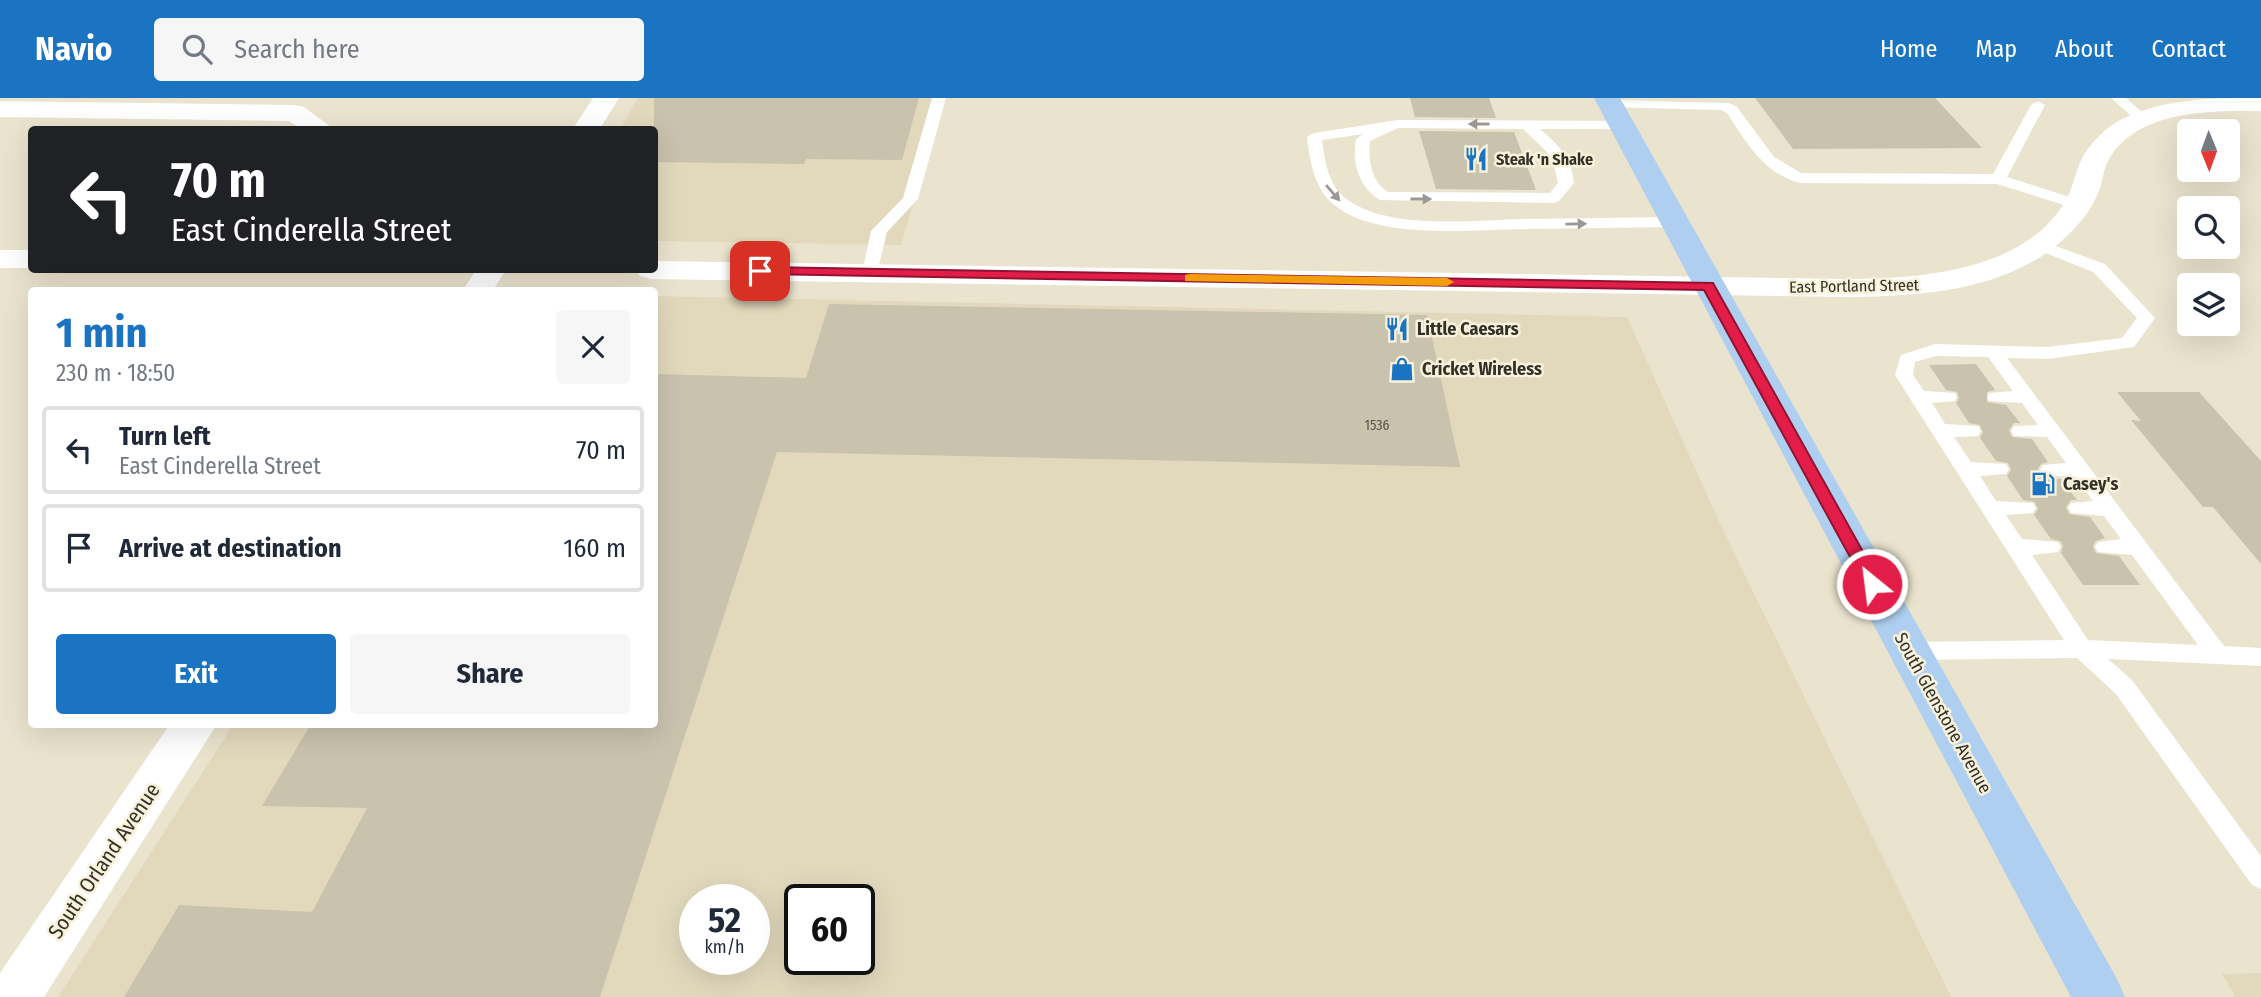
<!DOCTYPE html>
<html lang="en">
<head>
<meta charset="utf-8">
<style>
  :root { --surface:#fff; --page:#f6f6f7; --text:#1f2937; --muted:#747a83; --line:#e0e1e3; --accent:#1a74c1 }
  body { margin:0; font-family:"Fira Sans Condensed",sans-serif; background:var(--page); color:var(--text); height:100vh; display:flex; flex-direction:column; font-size:26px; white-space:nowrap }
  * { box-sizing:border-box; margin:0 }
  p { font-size:23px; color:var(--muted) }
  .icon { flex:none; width:38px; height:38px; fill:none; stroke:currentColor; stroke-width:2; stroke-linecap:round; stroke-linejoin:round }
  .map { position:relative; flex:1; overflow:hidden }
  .sheet { position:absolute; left:28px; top:189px; width:630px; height:441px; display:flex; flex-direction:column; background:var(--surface); border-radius:7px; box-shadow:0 7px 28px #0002 }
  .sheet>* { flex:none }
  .banner { position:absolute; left:28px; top:28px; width:630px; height:147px; border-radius:7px; box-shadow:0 7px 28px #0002; background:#202124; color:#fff; overflow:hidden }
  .needle { width:46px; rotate:179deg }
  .fabs { position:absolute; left:2177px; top:21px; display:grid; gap:14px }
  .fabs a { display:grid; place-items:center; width:63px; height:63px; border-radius:7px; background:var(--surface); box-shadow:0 7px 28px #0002; font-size:35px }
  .speed { position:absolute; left:679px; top:786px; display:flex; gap:14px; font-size:35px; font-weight:700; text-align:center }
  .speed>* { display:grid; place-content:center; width:91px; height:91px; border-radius:50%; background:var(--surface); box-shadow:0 7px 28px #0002; line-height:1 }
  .speed small { font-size:18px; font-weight:400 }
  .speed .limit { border:4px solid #111; border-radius:10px; background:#fff; color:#111 }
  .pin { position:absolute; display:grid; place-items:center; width:60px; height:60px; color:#fff; margin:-30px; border-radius:14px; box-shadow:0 4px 10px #0006 }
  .me { position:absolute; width:77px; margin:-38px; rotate:331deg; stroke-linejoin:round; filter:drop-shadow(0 0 5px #0008) }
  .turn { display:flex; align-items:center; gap:24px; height:147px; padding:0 28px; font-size:32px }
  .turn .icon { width:91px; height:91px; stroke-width:2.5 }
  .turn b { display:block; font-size:49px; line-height:60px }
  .round { display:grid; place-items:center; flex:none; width:74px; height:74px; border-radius:7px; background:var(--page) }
  .summary { display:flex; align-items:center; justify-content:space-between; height:119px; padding:0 28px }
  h1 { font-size:42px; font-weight:700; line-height:52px; color:var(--accent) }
  .button { display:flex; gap:14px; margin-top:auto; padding:14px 28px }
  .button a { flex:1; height:80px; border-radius:7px; background:var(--accent); color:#fff; font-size:28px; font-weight:700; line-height:80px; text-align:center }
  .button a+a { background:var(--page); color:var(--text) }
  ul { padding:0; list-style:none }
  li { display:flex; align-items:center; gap:21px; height:88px; margin:0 14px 10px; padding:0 14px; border:4px solid var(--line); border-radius:7px }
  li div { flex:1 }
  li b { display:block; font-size:26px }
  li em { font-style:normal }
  header { display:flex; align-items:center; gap:42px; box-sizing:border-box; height:98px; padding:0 35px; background:var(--accent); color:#fff }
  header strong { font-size:33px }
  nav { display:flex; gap:38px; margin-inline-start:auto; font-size:24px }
  .search { width:490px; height:63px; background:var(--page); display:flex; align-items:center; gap:18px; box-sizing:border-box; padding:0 24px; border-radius:7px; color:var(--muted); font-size:26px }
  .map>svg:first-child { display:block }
  .built { fill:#e2d9bd; fill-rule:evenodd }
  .building { fill:#c9c2ad }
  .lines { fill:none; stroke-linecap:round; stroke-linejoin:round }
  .lane { fill:#fff; fill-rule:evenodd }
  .street { fill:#fff; fill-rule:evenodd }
  .primary { fill:#afcff0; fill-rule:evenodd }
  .oneway { fill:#999894 }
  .route { fill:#e11d48; stroke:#92132f; stroke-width:2 }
  .slow { fill:#f59e0b }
  .labels { text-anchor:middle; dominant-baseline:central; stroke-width:5; stroke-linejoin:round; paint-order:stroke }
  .number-label { font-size:14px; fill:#585449 }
  .far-poi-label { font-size:16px; font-weight:bold; fill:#333028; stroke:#f8f1db; text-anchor:start }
  .far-street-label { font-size:16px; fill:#333028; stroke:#f8f1db }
  .poi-label { font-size:18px; font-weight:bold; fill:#333028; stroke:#f8f1db; text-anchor:start }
  .street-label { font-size:18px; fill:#333028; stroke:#f8f1db }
  .near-street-label { font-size:21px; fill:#333028; stroke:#f8f1db }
</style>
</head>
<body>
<header>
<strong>Navio</strong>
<div class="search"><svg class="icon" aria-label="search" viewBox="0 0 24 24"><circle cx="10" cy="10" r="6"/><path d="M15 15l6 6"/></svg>Search here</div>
<nav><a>Home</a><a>Map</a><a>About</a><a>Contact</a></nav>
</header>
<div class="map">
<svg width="2261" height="899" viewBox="0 0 2261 899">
  <rect width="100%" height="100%" fill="#eae3ce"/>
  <g class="built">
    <path d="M638,0H945L901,147L655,143L654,32H620Z"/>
    <path d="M655,198L1627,219L1720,426L1951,899H58L233,627L654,626ZM695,802H754V861H695ZM800,802H859V861H800Z"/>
    <path d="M2261,875V899H2236L2222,876Z"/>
  </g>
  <g class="building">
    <path d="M654,0H919L902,62L806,61L804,66L654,64Z"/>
    <path d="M1410,0H1489L1496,20L1415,19Z"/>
    <path d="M1755,0H1935L1982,50L1793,51Z"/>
    <path d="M1419,33L1514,34L1536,92L1436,91Z"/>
    <path d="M829,206L1427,217L1460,369L777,354L600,899H124L179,807L312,814L367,710L262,708L311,626H654V276L806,280Z"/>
    <path d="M1976,266L1995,292L1987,294V304L2006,307L2020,325H2014L2009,332L2012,339L2032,341L2048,364L2041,366L2038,371L2041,378L2061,381L2077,402H2071L2066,409L2069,416L2090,419L2105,440L2096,443L2093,448L2096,455L2119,458L2140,487H2083L2061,455L2063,448L2060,443L2051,441L2034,417L2038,411L2035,404L2023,402L2007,378L2011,372L2008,365L1996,363L1980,340L1983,334L1980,327L1969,325L1956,305L1959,300L1957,294L1946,292L1929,267Z"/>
    <path d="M2117,294H2199L2261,363V466L2213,409H2203L2131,322L2141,323Z"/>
  </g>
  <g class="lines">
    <g class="lane">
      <path d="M932,0H946L918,101L887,134L876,179H864L862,175L871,133L903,100Z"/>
      <path d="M2111,0H2126L2150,21L2148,24H2138Z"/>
      <path d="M1610,2L1729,5L1737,9L1774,59L1801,75L1993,76L2031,7L2038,3L2045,7L2007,79L2083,103L2085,106L2077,111L1997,86L1800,85C1763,75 1747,45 1727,15L1721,12L1605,9L1603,6Z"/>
      <path d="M1398,22L1621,23L1628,27L1621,31H1540C1558,46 1572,61 1574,85L1559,103L1554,105L1380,102C1358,88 1352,65 1356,41L1363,36L1322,42C1325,63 1328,86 1345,100C1387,133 1474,122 1524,121C1574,120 1624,120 1674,119L1682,124L1674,129C1624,130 1574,130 1523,131C1470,132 1378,142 1334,107C1314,90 1310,64 1307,39L1314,35ZM1398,30L1523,31L1552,59L1558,85L1550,95L1388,94C1371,83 1368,63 1370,43Z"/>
      <path d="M2039,142L2105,166L2155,220L2134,249L2048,261L2007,260L2224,548L2261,550V568L2108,561L2132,582L2261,758V791L2252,787L2116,596L2077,560L1909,562L1901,559L1898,553L1901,547L1909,544L2064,542L1895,277L1901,257L1935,246L2048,249L2122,240L2137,220L2093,174L2033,150L2031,147ZM1936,258L1988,259L2013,293L1989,295L1987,299L1989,303L2022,305L2038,327L2014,328L2011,333L2014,338L2047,339L2066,365L2043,367L2040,372L2043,377L2076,379L2093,403L2071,405L2068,410L2071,415L2104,418L2121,441L2098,444L2095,449L2098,454L2132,457L2198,547L2088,542L2032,457L2058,454L2061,449L2058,444L2022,441L2006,417L2033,415L2036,410L2033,405L1996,403L1980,378L2006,376L2009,371L2006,366L1971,364L1954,339L1978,338L1981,333L1978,328L1945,326L1932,305L1955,303L1957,299L1955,295L1924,293L1913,277L1915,264Z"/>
    </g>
    <g class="street">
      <path d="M593,0H619L599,32H572Z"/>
      <path d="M2261,0V13C2211,13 2134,11 2107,65C2103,73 2103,82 2100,90C2094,108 2081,125 2067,138C2011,192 1926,198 1852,199L651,181L640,178L636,172H654V163L1852,181C1923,180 2023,173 2065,104C2071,93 2074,81 2078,70C2084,52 2100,35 2115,25C2158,0 2212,0 2261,0Z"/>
      <path d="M0,3L295,7L304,9L335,32H303L289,23L0,19Z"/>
      <rect x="0" y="152" width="32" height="18"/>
      <path d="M476,172H506L493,192H463Z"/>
      <path d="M170,626H217L44,899H0V875Z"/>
    </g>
    <path class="primary" d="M1594,0H1620L2117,881L2125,899H2071Z"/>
  </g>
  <defs><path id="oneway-solid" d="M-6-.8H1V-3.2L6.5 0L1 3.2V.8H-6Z" transform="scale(1.75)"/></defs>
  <g class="oneway">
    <use href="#oneway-solid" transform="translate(1479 26) rotate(-180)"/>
    <use href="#oneway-solid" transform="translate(1333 95) rotate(49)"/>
    <use href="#oneway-solid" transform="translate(1421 101)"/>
    <use href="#oneway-solid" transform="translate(1576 126) rotate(-1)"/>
  </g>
  <path class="route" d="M760,169L1713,185L1881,486L1872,492L1867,490L1704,192L756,176V171Z"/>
  <path class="slow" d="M1190,176L1447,180L1454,184L1447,188L1185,183V177Z"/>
  <defs>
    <g id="restaurant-bare" transform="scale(1.89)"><path d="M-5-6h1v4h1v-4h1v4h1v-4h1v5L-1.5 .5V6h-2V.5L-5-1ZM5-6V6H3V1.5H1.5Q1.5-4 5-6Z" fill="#1a74c1" stroke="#f8f1db" stroke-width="2.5" paint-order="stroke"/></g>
    <g id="shop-bare" transform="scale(1.89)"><path d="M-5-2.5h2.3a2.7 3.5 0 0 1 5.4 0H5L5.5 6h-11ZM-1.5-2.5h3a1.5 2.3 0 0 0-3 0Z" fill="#1a74c1" stroke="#f8f1db" stroke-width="2.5" paint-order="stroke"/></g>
    <g id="fuel-bare" transform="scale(1.89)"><path d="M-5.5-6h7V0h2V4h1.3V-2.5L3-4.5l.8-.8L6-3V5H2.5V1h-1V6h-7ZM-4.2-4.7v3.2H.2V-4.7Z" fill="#1a74c1" stroke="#f8f1db" stroke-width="2.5" paint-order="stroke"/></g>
  </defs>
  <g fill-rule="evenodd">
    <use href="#restaurant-bare" x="1476" y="61"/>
    <use href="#restaurant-bare" x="1397" y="231"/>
    <use href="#shop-bare" x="1402" y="271"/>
    <use href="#fuel-bare" x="2043" y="386"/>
  </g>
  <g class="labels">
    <g class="number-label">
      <text x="1377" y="327">1536</text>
    </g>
    <g class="far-poi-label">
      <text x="1496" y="61">Steak 'n Shake</text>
    </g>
    <g class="far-street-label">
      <text transform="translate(1854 188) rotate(-1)">East Portland Street</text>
    </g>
    <g class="poi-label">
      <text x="1417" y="231">Little Caesars</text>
      <text x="1422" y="271">Cricket Wireless</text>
      <text x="2063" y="386">Casey's</text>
    </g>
    <g class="street-label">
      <text transform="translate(1943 615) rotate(61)">South Glenstone Avenue</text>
    </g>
    <g class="near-street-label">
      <text transform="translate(104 763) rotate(-56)">South Orland Avenue</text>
    </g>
  </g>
</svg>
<div class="fabs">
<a><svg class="needle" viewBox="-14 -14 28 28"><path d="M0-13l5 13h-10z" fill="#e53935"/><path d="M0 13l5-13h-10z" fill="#747a83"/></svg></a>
<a><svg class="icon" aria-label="search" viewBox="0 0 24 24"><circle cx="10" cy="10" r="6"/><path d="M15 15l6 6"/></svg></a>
<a><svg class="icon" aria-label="layers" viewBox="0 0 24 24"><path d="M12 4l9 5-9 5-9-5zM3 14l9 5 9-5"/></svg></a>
</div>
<div class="speed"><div>52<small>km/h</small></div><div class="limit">60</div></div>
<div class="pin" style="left:760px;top:173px;background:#d93025"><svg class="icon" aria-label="arrive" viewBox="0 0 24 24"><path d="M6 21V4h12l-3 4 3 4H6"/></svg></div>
<svg class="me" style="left:1872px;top:486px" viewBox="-20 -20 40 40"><circle r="17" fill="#e11d48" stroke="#fff" stroke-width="3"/><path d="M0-11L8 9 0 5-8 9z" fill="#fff"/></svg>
<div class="banner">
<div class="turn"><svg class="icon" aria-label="left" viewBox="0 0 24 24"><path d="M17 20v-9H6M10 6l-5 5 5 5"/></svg><div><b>70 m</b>East Cinderella Street</div></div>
</div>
<section class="sheet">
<div class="summary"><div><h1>1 min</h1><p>230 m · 18:50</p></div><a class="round"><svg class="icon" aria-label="close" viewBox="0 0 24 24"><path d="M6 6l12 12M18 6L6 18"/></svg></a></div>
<ul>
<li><svg class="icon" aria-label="left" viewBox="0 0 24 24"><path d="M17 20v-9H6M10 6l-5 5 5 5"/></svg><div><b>Turn left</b><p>East Cinderella Street</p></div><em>70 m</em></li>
<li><svg class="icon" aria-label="arrive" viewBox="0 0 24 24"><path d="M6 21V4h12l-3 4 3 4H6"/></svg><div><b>Arrive at destination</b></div><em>160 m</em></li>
</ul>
<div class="button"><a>Exit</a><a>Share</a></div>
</section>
</div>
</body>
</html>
